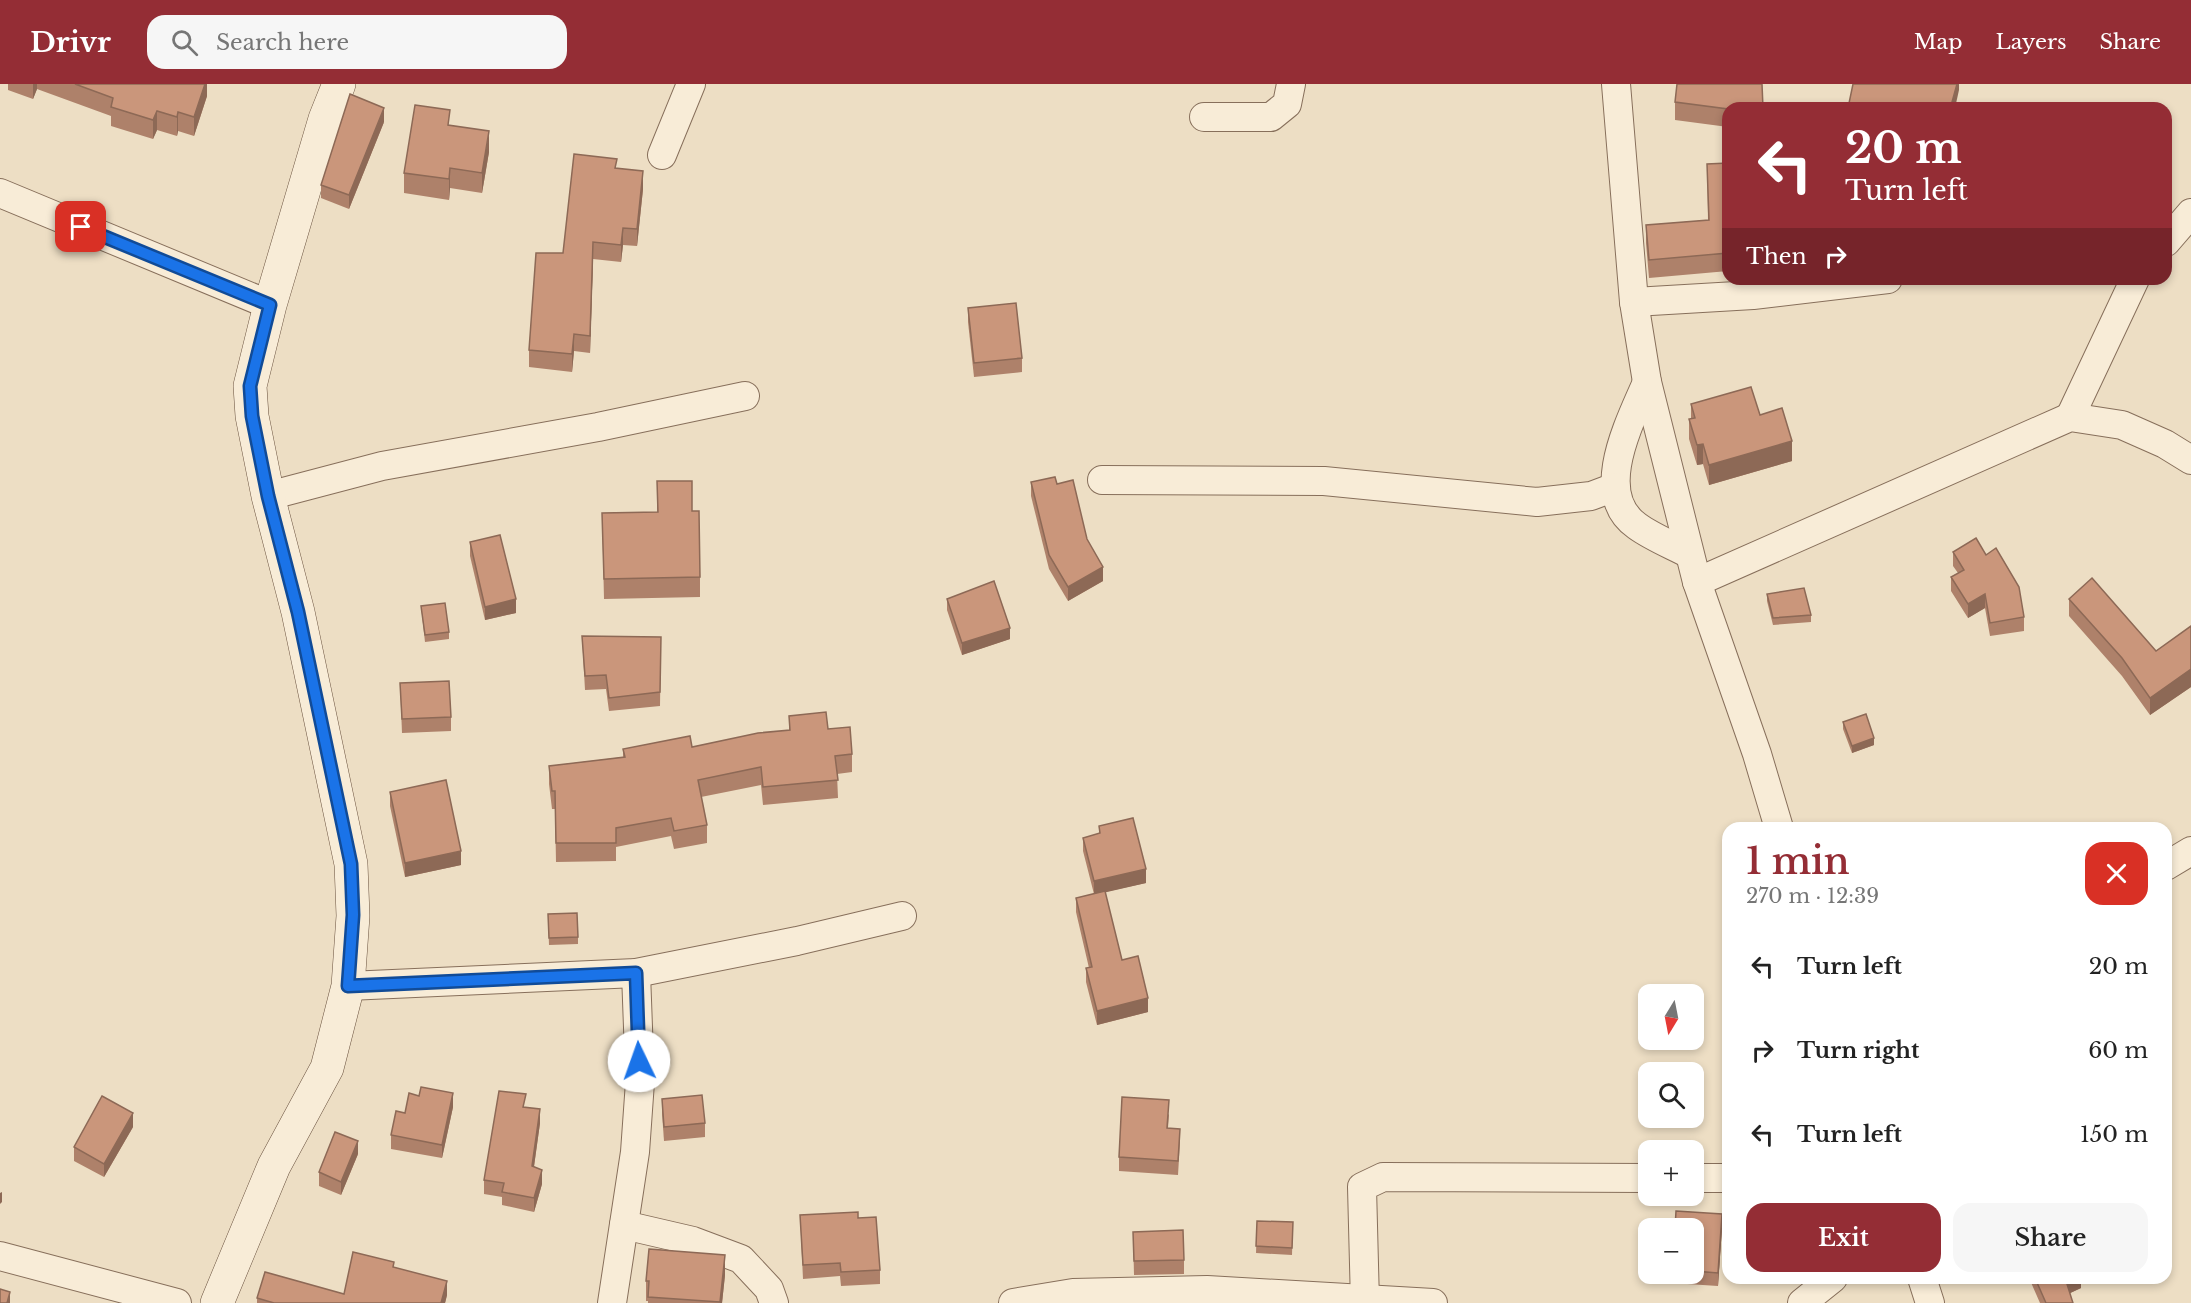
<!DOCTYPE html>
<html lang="en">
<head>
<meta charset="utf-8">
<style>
  :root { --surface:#fff; --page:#f6f6f6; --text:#222; --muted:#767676; --accent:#942d35 }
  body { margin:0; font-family:"Libre Baskerville",serif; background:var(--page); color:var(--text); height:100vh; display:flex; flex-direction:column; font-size:22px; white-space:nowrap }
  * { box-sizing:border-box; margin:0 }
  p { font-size:20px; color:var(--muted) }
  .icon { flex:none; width:33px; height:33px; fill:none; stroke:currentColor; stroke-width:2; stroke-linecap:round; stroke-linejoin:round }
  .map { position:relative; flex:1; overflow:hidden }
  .details { position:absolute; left:1722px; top:738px; width:450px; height:462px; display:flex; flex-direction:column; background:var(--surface); border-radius:18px; box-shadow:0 3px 9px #0003 }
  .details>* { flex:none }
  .guide { position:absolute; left:1722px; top:18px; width:450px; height:183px; border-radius:18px; box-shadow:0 3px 9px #0003; background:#942d35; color:#fff; overflow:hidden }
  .needle { width:39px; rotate:190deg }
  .buttons { position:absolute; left:1638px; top:900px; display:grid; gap:12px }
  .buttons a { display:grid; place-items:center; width:66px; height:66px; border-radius:12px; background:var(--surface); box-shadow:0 3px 9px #0003; font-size:30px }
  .pin { position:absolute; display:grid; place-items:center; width:51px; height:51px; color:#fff; margin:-26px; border-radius:12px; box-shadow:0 3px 9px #0006 }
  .me { position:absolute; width:66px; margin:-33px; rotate:357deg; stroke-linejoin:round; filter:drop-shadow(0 0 4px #0008) }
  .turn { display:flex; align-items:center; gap:21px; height:126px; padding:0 24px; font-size:27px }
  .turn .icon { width:78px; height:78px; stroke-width:2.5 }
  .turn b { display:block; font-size:42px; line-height:51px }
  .then { display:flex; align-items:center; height:57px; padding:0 24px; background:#0003; gap:12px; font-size:22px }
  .round { display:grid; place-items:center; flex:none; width:63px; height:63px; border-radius:18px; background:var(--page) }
  .head { display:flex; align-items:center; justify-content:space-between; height:102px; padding:0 24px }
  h1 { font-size:36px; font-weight:600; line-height:45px; color:var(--accent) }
  .cta { display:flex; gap:12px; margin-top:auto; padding:12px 24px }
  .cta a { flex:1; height:69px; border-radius:18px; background:var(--accent); color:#fff; font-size:24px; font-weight:600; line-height:69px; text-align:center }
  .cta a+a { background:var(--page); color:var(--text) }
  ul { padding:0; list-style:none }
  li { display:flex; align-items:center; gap:18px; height:84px; padding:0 24px }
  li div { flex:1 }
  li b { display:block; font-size:22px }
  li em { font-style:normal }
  header { display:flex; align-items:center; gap:36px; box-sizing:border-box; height:84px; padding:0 30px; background:var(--accent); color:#fff }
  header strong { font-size:28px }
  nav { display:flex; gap:33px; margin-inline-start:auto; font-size:21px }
  .search { width:420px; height:54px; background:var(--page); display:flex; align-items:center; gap:15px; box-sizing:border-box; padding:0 21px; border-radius:18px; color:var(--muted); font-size:22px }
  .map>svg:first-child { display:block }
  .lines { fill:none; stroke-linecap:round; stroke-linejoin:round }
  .street-casing { stroke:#876f5b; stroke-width:30 }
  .secondary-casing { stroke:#69513e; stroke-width:34 }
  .street { stroke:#f8ecd7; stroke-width:28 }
  .secondary { stroke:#f8ecd7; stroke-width:33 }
  .wall { fill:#ae816a }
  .shaded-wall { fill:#8d6956 }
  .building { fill:#ca967b; stroke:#8d6956; stroke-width:1.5 }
  .route-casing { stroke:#114b97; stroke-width:15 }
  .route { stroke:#1a73e8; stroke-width:10 }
</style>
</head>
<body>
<header>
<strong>Drivr</strong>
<div class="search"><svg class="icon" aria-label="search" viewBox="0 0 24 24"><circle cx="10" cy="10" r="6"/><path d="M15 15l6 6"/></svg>Search here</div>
<nav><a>Map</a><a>Layers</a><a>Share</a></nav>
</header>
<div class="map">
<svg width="2191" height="1219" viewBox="0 0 2191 1219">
  <rect width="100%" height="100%" fill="#eddec4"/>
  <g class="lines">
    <g class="street-casing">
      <g id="street">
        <path d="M1616,0L1634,218L1647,298L1697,498L1757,670L1779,744"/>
        <path d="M1204,33H1271L1287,20L1291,0"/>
        <path d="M662,71L691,0"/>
        <path d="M0,109L270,221"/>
        <path d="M2166,158L2191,129"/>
        <path d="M1634,218L1753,211L1888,195"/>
        <path d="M1647,298C1631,336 1591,410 1637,442C1652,453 1672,461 1689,470"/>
        <path d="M2070,333L2135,195"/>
        <path d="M1102,396L1324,397L1537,418L1591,412L1615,403"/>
        <path d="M268,412L382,382L598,343L745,312"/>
        <path d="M1697,498L2070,333L2122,341L2165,360L2191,376"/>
        <path d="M2166,782L2191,767"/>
        <path d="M348,902L636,889L797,857L902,832"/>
        <path d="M1694,1094H1728"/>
        <path d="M624,1141L693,1157L741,1175L769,1205L774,1219"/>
        <path d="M0,1172L177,1219"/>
        <path d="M1922,1194L1930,1219"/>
        <path d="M612,1219L635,1068L640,998L636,889"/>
        <path d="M1013,1219L1073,1209L1207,1206L1433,1219"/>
        <path d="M1365,1219L1362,1103L1383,1093L1648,1094"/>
        <path d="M1802,1219L1833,1194"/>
      </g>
    </g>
    <g class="secondary-casing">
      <path id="secondary" d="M217,1219L274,1082L327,984L348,902L353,832L351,780L298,528L268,412L252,332L250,302L270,221L325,35L339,0"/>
    </g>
    <use href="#street" class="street"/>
    <use href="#secondary" class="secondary"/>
  </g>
  <g class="wall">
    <path d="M8,0H207V12L194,52L178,47L177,52L157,46L153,55L111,42V32L37,5L33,15L8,6Z"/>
    <path d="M1675,18L1728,24V53V43L1675,36Z"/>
    <path d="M384,38L349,125L321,114V101Z"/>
    <path d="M450,41L489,68L482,109L450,104L449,116L404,109V89Z"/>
    <path d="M1728,79V187L1649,194L1646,159V141L1708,136L1707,80Z"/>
    <path d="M617,84L643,105L637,162L623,161L621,178L593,175L590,269L574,267L572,288L529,283V266L563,169Z"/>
    <path d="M968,224L1022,274V288L974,293L968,238Z"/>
    <path d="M1691,320L1760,331L1792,377L1709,401L1703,380L1697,381L1689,355V335H1691Z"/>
    <path d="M657,397L692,427L700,493V513L604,515L602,429L657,428Z"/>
    <path d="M1031,398L1087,455L1103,497L1068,517L1049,485L1031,412Z"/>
    <path d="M470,458L516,529L485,536L470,472Z"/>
    <path d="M1953,468L2024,533V547L1990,552L1985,524L1968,534L1951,507V493L1958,489L1953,482Z"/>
    <path d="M1767,510L1811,531V538L1773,541L1767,517Z"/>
    <path d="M947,515L1010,555L962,571L947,526Z"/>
    <path d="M2069,515L2156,567L2191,542V603L2150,631L2122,592L2069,532Z"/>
    <path d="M421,522L449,548V555L425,558Z"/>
    <path d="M582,552L661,553L660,622L609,627L606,605L585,606Z"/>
    <path d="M400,599L451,633V647L402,649Z"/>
    <path d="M789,632L828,645L852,670V688L837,690L838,714L763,721L761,701L701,713L707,741V759L674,765L671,752L616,763V777L556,778L555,725H552L549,700V682L623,673V665L692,663L789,646Z"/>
    <path d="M1843,638L1874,661L1852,669L1843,645Z"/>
    <path d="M390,708L461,781L405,793L390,722Z"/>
    <path d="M1099,742L1146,799L1105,808L1122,876L1148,928L1097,941L1086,898V884H1089L1076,828V814L1094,810L1083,767V754L1099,750Z"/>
    <path d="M548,830L578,853V860L549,861Z"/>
    <path d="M662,1015L705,1039V1053L664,1057L662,1029Z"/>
    <path d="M453,1023L442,1074L391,1065V1051L405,1029Z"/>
    <path d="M526,1023L540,1039L534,1083L542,1100L534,1128L502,1121V1113L484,1110V1096Z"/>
    <path d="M1169,1030L1168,1044L1180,1058L1178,1091L1119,1087V1073Z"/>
    <path d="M133,1043L104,1093L74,1077V1063Z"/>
    <path d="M358,1070L341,1111L319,1102V1088Z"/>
    <path d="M800,1131L858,1134L880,1186V1200L841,1202L840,1192L803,1195Z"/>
    <path d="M1257,1137L1293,1138L1292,1171L1256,1169Z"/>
    <path d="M1694,1144H1722L1718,1202L1672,1199V1190H1694Z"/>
    <path d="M1133,1148L1184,1176V1190L1134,1191Z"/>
    <path d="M394,1183L447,1211L445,1219H257V1214L344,1210Z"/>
    <path d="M725,1191L722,1219H648V1217H646V1197Z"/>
    <path d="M2029,1194H2081V1204L2070,1209L2073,1219H2040Z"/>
  </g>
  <g class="shaded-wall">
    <path d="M33,0H37V5L33,15Z"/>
    <path d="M205,0H207V12L194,52V33Z"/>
    <path d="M1957,0H1959V6L1955,24L1952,18Z"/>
    <path d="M384,24V38L349,125V111Z"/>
    <path d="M157,27V46L153,55V36Z"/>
    <path d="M178,28V47L177,52V33Z"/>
    <path d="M489,47V68L482,109V89Z"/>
    <path d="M450,84V104L449,116V95Z"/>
    <path d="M643,87V105L637,162V145Z"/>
    <path d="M623,144V161L621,178V161Z"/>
    <path d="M593,158V175L590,269V252Z"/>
    <path d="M574,250V267L572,288V270Z"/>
    <path d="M1792,357V377L1709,401V381Z"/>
    <path d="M1703,360V380L1697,381V361Z"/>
    <path d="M1103,483V497L1068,517V503Z"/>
    <path d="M1985,510V524L1968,534V520Z"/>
    <path d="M516,515V529L485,536V523Z"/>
    <path d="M1010,544V555L962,571V559Z"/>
    <path d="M2191,585V603L2150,631V614Z"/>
    <path d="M1874,654V661L1852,669V662Z"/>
    <path d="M461,767V781L405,793V779Z"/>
    <path d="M1146,785V799L1094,811V797Z"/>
    <path d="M1148,914V928L1097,941V927Z"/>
    <path d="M453,1009V1023L442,1074V1061Z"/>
    <path d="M540,1025V1039L532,1096V1082Z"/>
    <path d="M133,1029V1043L104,1093V1080Z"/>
    <path d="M358,1057V1070L341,1111V1098Z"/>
    <path d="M542,1086V1100L534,1128V1114Z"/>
    <path d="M2,1108V1118L0,1120V1109Z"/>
    <path d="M1722,1130V1144L1718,1202V1189Z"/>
    <path d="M725,1171V1191L722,1219H720Z"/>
    <path d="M2008,1194H2020L2008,1199Z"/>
    <path d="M2073,1194H2081V1204L2066,1211V1197Z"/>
    <path d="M447,1197V1211L445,1219H441Z"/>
    <path d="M10,1208V1219H7Z"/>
  </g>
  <g class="building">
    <path d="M75,0H205L194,33L178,28L177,33L157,27L153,36L111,23L113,14Z"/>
    <path d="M1677,0H1762L1763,24H1728V35V25L1675,18Z"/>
    <path d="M1853,0H1957L1952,18L1973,24H1848Z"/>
    <path d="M350,10L384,24L349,111L321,101Z"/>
    <path d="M415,21L450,26L448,41L489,47L482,89L450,84L449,95L404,89Z"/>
    <path d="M574,70L617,75L615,84L643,87L637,145L623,144L621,161L593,158L590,252L574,250L572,270L529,266L536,169H563Z"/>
    <path d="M1728,79V169L1649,176L1646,141L1709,136L1707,80Z"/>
    <path d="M1016,219L1022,274L974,279L968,224Z"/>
    <path d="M1751,303L1760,331L1782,324L1792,357L1709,381L1703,360L1697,361L1689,335L1695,334L1691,320Z"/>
    <path d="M1055,393L1057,400L1073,396L1087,455L1103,483L1068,503L1049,471L1031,398Z"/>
    <path d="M657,397H692V427H699L700,493L604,495L602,429L658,428Z"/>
    <path d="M500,451L516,515L485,523L470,458Z"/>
    <path d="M1976,454L1986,471L1996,464L2019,503L2024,533L1990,539L1985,510L1968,520L1951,493L1964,486L1953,468Z"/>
    <path d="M2092,494L2156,567L2191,542V585L2150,614L2122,574L2069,515Z"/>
    <path d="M994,497L1010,544L962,559L947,515Z"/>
    <path d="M1804,504L1811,531L1773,534L1767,510Z"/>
    <path d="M445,519L449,548L425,551L421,522Z"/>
    <path d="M582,552L661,553L660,608L609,614L606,591L585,592Z"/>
    <path d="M449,597L451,633L402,635L400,599Z"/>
    <path d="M826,628L828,645L850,643L852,670L835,672L838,696L763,703L761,683L698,696L707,741L674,747L671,734L616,744V759H556L555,707H552L549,682L625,673L623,665L690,652L692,663L758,649L790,646L789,632Z"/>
    <path d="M1866,630L1874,654L1852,662L1843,638Z"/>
    <path d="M446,696L461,767L405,779L390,708Z"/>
    <path d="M1133,734L1146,785L1094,797L1083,754L1100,749L1099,742Z"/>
    <path d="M1105,807L1122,876L1138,872L1148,914L1097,927L1086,884L1092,883L1076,814Z"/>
    <path d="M577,829L578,853L549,854L548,830Z"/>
    <path d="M421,1003L453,1009L442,1061L391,1051L396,1027L405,1029L409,1009L419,1012Z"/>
    <path d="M499,1007L526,1010L523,1023L540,1025L532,1082L542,1086L534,1114L502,1108L504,1099L484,1096Z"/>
    <path d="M702,1011L705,1039L664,1043L662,1015Z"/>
    <path d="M102,1012L133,1029L104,1080L74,1063Z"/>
    <path d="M1122,1013L1169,1016L1167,1044L1180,1045L1178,1077L1119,1073Z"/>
    <path d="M335,1048L358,1057L341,1098L319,1088Z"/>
    <path d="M1676,1127L1722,1130L1718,1189L1694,1187V1144H1675Z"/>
    <path d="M858,1128V1134L876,1133L880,1186L841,1188L840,1179L803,1181L800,1131Z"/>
    <path d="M1257,1137L1293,1138L1292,1164L1256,1162Z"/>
    <path d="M1183,1146L1184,1176L1134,1177L1133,1148Z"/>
    <path d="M649,1165L725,1171L720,1218L648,1213L649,1197H646Z"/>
    <path d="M353,1168L394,1178L393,1183L447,1197L441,1219H274L257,1214L265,1188L344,1210Z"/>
    <path d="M2035,1194H2073L2066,1197L2073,1219H2046Z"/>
    <path d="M0,1205L10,1208L7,1219H0Z"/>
  </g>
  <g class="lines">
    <g class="route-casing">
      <path id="route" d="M81,143L270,221L250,302L252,332L268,412L298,528L351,780L353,831L348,902L636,889L639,977"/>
    </g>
    <use href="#route" class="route"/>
  </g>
</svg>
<div class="buttons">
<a><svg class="needle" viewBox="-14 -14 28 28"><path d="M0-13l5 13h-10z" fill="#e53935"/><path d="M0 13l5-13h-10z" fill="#767676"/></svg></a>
<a><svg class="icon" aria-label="search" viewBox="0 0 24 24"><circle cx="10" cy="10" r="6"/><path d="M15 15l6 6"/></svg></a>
<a>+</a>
<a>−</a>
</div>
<div class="pin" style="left:81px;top:143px;background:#d93025"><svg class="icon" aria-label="arrive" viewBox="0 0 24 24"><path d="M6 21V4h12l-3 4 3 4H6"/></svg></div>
<svg class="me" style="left:639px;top:977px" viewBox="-20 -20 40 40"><circle r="19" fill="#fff"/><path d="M0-13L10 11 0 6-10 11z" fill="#1a73e8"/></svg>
<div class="guide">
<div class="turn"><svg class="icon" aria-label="left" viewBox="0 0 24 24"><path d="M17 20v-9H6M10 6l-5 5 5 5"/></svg><div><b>20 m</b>Turn left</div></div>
<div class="then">Then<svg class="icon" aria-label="right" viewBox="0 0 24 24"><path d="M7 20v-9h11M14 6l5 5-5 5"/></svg></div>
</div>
<section class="details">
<div class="head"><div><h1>1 min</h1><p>270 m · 12:39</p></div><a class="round" style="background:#d93025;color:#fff"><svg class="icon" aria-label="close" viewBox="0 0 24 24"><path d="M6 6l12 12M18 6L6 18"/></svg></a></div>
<ul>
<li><svg class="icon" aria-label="left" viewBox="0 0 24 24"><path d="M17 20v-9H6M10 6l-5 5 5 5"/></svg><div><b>Turn left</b></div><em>20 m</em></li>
<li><svg class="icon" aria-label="right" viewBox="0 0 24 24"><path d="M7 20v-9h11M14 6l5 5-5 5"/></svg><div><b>Turn right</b></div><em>60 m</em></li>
<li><svg class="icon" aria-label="left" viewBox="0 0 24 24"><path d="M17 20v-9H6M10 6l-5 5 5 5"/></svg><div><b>Turn left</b></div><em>150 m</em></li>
</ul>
<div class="cta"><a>Exit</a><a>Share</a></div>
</section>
</div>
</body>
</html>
